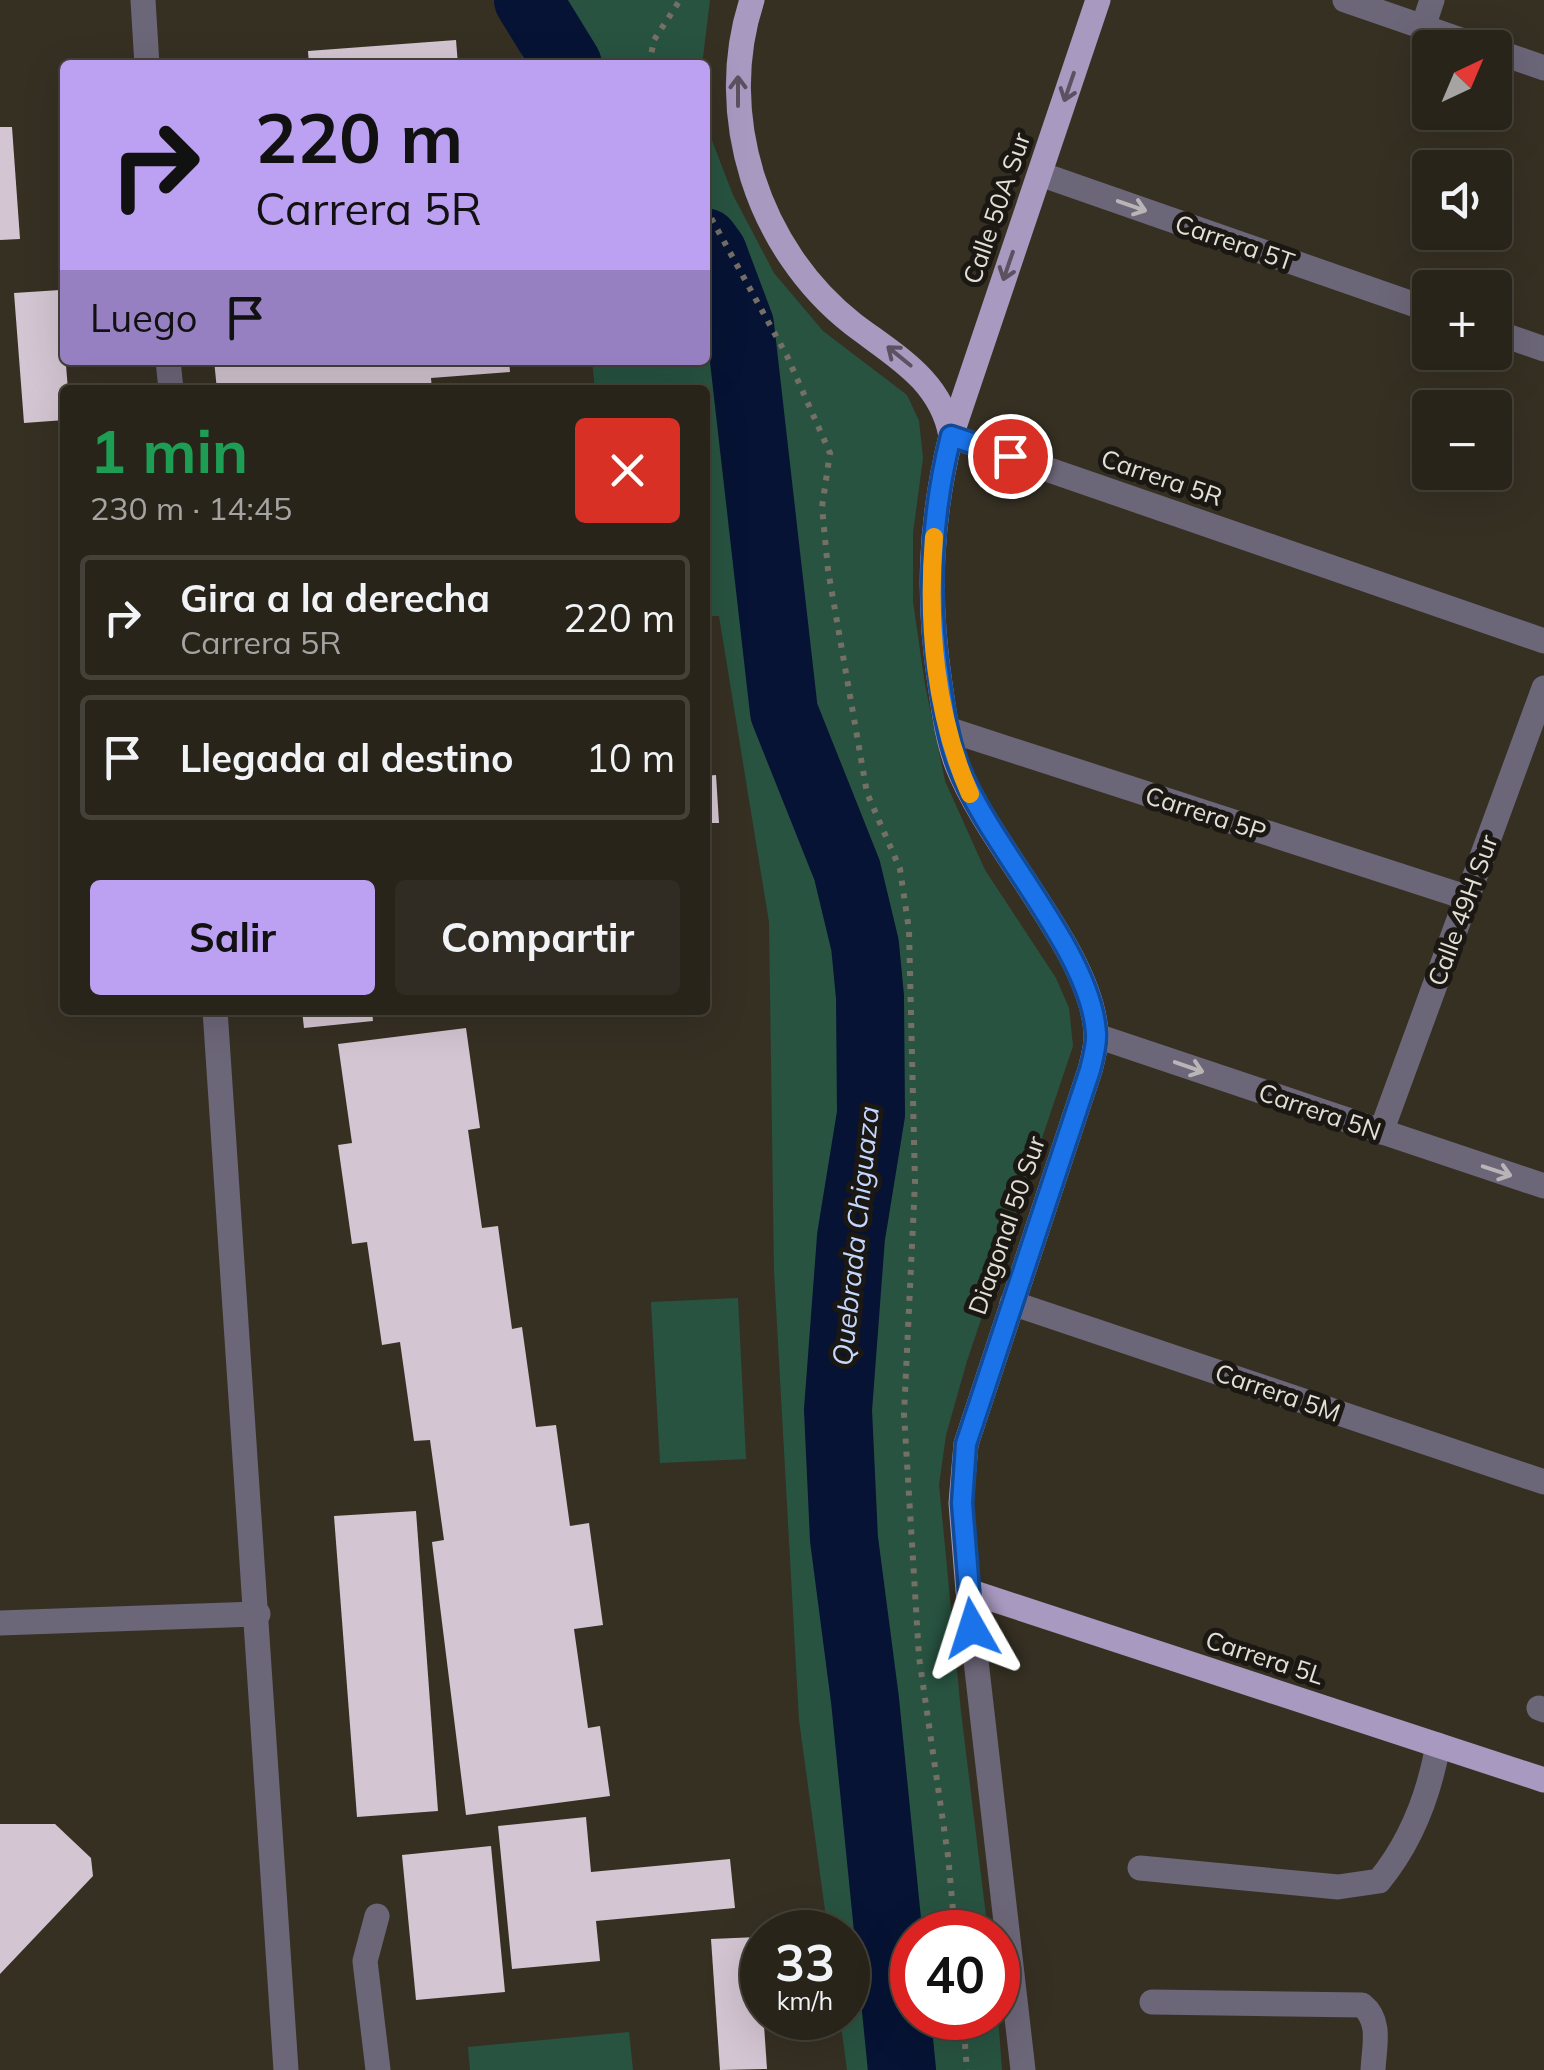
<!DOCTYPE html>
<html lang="es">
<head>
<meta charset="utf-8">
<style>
  :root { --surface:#28241a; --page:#302c23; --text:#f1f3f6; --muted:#a5a4a2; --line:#444139; --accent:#bca0f2 }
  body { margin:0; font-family:Mulish,sans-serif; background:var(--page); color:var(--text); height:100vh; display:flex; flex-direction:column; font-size:38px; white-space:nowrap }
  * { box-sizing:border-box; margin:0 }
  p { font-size:32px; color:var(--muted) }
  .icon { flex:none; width:55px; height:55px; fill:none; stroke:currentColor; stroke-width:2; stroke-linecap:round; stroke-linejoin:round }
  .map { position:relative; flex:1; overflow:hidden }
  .panel { position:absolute; left:60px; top:385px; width:650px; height:630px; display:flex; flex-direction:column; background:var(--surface); border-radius:10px; box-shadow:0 10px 40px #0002,0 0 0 2px var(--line) }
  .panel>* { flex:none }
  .top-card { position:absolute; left:60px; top:60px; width:650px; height:305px; border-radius:10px; box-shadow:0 10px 40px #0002,0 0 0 2px var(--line); background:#bca0f2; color:#111; overflow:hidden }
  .needle { width:65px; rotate:44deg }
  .fabs { position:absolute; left:1412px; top:30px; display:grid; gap:20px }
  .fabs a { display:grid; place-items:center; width:100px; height:100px; border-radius:10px; background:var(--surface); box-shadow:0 10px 40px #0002,0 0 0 2px var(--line); font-size:50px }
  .speed { position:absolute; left:740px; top:1910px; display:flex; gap:20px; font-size:50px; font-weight:700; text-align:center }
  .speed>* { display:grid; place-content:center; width:130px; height:130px; border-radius:50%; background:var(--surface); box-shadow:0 10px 40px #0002,0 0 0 2px var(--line); line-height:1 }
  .speed small { font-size:25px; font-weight:400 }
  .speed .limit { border:15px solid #d22; background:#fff; color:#111 }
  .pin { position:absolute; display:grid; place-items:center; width:85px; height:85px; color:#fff; margin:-42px; border:5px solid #fff; border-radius:50%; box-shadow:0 2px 10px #0007 }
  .me { position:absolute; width:110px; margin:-55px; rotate:354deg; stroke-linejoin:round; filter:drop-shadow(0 0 8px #0008) }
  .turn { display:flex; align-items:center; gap:35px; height:210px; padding:0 30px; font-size:45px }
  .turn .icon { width:130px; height:130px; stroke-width:2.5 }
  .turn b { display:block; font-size:70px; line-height:85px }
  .then { display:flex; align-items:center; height:95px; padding:0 30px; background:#0003; gap:20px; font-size:38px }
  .round { display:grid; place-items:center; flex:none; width:105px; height:105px; border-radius:10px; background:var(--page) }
  .summary { display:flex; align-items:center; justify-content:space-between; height:170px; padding:0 30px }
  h1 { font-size:60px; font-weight:700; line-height:75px; color:#1e9e55 }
  .button { display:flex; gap:20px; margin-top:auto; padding:20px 30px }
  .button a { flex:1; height:115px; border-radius:10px; background:var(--accent); color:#111; font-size:40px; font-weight:700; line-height:115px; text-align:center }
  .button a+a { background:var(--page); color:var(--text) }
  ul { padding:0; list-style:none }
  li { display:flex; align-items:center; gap:30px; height:125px; margin:0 20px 15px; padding:0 10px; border:5px solid var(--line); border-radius:10px }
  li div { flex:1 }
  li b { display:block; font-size:38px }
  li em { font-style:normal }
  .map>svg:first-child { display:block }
  .green { fill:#285341 }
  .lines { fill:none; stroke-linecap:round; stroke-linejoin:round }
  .river { stroke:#061334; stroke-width:68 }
  .building { fill:#d3c5d1 }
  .path { stroke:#757065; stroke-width:6; stroke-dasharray:5 8; stroke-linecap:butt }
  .minor { stroke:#6c6679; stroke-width:25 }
  .major { stroke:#a799c0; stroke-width:25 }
  .oneway { stroke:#5a5261 }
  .oneway2 { stroke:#b9b5b6 }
  .route-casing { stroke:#114b97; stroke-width:25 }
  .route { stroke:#1a73e8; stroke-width:18 }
  .slow { stroke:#f59e0b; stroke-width:18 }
  .labels { text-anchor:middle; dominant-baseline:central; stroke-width:10; stroke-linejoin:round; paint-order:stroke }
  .street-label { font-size:25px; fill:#e2dfd7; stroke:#1b1813 }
  .water-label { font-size:28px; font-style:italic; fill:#c4d7ff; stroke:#1b1813 }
</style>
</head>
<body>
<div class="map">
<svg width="1544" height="2070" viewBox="0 0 1544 2070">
  <rect width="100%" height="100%" fill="#363023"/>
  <g class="green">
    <path d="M503,0H710L702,65H525Z"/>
    <path d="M705,110L711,138L733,195L774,273L823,331L907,395L919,421L923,458L913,533V602L925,685L945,781L985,870L1056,978L1069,1008L1073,1046L967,1361L946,1435L939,1485L961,1712L988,1932H912V2018L998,2016L1002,2070H847L840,2018H848V1932H828L799,1720L774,1271L769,922L719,616H705V390H595L592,360H705Z"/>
    <path d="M738,1298L746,1459L660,1463L651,1302Z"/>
    <path d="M629,2032L633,2070H470L468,2047Z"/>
  </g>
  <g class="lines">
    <g class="river">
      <path d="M528,0L568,65"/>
      <path d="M705,242L713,253L740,325L784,712L847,870L865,945L870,997L871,1114L851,1237L838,1410L844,1539L865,1700L902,2070"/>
    </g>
  </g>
  <g class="building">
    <path d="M456,40L458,65H309L308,51Z"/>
    <path d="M0,127H12L20,239L0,240Z"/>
    <path d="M60,290L68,390H65V420L24,423L14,293Z"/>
    <path d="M214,360H509L510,372L431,378L432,390H217Z"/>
    <path d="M716,775L719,823H705V776Z"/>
    <path d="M302,1010H372L373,1021L304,1028Z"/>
    <path d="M466,1028L480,1128L468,1130L482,1228L498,1226L512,1329L522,1327L536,1427L556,1425L570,1526L589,1523L603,1625L574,1629L588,1728L600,1726L610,1796L466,1815L432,1542L444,1540L430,1440L414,1441L400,1342L382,1345L367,1242L352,1244L338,1145L352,1143L338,1044Z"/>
    <path d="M416,1511L438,1811L357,1817L334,1516Z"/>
    <path d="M586,1817L591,1872L730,1859L735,1908L596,1921L600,1961L512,1969L498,1826Z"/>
    <path d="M0,1824H55L91,1858L93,1876L0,1974Z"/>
    <path d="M491,1846L505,1992L416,2000L402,1855Z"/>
    <path d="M758,1937L767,2069L720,2070L711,1939Z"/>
  </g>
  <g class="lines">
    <g class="path">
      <path d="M649,65L654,40L680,0"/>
      <path d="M705,207L787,356L830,453L822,507L828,570L867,793L900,869L909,930L915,1182L904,1414L919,1657L948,1856L955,1932"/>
      <path d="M963,2018L967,2070"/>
    </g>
    <g class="minor">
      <path d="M143,0L147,65"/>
      <path d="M1345,0L1484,48"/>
      <path d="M1423,27L1432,0"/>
      <path d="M1495,51L1544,68"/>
      <path d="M1040,174L1430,310"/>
      <path d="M1495,332L1544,349"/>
      <path d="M168,360L171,390"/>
      <path d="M951,436L1544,641"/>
      <path d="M947,729L1465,897"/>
      <path d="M215,1010L286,2070"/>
      <path d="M1097,1036L1544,1186"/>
      <path d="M1381,1132L1544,688"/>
      <path d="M1012,1303L1544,1482"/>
      <path d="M968,1591L1023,2070"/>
      <path d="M0,1623L258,1614"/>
      <path d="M1539,1708L1544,1710"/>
      <path d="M1140,1868L1338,1887L1379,1881C1411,1842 1429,1795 1438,1745"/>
      <path d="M377,1916L365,1961L378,2070"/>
      <path d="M1152,2002L1362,2005C1382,2021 1374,2047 1373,2070"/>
    </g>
    <g class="major">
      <path d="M752,0C714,115 758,250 853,324C895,356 941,380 951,436"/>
      <path d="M1098,0L951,436C930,521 927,597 940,684C944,711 947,739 957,765C989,847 1092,952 1096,1033C1097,1045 1093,1058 1090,1070L966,1444L961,1503L968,1591L1544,1780"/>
    </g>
  </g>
  <defs><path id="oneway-shaft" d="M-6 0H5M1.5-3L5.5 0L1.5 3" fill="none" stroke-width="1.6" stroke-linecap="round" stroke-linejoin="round" transform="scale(2.5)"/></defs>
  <g class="oneway">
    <use href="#oneway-shaft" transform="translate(1069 87) rotate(109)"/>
    <use href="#oneway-shaft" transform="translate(738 91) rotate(-90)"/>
    <use href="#oneway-shaft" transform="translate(1008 266) rotate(109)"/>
    <use href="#oneway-shaft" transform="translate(899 356) rotate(-141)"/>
  </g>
  <g class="oneway2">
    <use href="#oneway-shaft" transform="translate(1132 206) rotate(19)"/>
    <use href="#oneway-shaft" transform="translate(1189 1067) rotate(19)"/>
    <use href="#oneway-shaft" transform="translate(1497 1171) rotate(18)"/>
  </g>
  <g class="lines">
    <g class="route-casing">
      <path id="route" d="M972,1628L962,1503L966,1444L1090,1070C1093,1058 1097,1045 1096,1033C1091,951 989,847 958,765C948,739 944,711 940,684C927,599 930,519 951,436L1010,456"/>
    </g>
    <use href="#route" class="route"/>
    <path class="slow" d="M934,537C927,623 935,715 970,794"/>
  </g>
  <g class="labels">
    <g class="street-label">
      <text transform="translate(996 208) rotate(-71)">Calle 50A Sur</text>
      <text transform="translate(1235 242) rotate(19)">Carrera 5T</text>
      <text transform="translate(1162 477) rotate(19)">Carrera 5R</text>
      <text transform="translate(1206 813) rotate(18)">Carrera 5P</text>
      <text transform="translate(1462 910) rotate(-70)">Calle 49H Sur</text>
      <text transform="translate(1320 1111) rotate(19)">Carrera 5N</text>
      <text transform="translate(1006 1225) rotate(-71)">Diagonal 50 Sur</text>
      <text transform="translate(1278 1392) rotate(19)">Carrera 5M</text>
      <text transform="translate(1265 1657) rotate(18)">Carrera 5L</text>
    </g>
    <g class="water-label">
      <text transform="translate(855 1236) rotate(-84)">Quebrada Chiguaza</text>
    </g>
  </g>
</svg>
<div class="fabs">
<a><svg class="needle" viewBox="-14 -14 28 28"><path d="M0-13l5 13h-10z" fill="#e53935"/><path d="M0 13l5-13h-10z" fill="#a5a4a2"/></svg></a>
<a><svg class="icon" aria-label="sound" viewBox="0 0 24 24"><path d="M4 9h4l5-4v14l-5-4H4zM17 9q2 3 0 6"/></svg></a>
<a>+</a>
<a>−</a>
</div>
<div class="speed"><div>33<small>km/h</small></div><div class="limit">40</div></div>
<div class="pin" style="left:1010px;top:456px;background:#d93025"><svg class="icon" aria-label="arrive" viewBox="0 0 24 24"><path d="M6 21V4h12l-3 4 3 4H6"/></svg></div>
<svg class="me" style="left:972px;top:1628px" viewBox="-20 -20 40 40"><path d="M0-17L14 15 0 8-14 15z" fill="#1a73e8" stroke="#fff" stroke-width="4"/></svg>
<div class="top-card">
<div class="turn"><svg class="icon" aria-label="right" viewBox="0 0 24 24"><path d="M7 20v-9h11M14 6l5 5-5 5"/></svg><div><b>220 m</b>Carrera 5R</div></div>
<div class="then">Luego<svg class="icon" aria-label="arrive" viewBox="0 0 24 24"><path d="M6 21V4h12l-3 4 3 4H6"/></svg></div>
</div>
<section class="panel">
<div class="summary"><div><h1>1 min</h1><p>230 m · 14:45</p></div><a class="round" style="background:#d93025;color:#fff"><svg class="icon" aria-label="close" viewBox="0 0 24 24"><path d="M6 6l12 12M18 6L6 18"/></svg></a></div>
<ul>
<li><svg class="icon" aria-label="right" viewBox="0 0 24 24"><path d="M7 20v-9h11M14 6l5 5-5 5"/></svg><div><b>Gira a la derecha</b><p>Carrera 5R</p></div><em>220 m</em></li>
<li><svg class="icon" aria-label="arrive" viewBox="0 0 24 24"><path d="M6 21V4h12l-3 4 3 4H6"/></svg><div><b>Llegada al destino</b></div><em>10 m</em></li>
</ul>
<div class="button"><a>Salir</a><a>Compartir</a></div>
</section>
</div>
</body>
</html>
